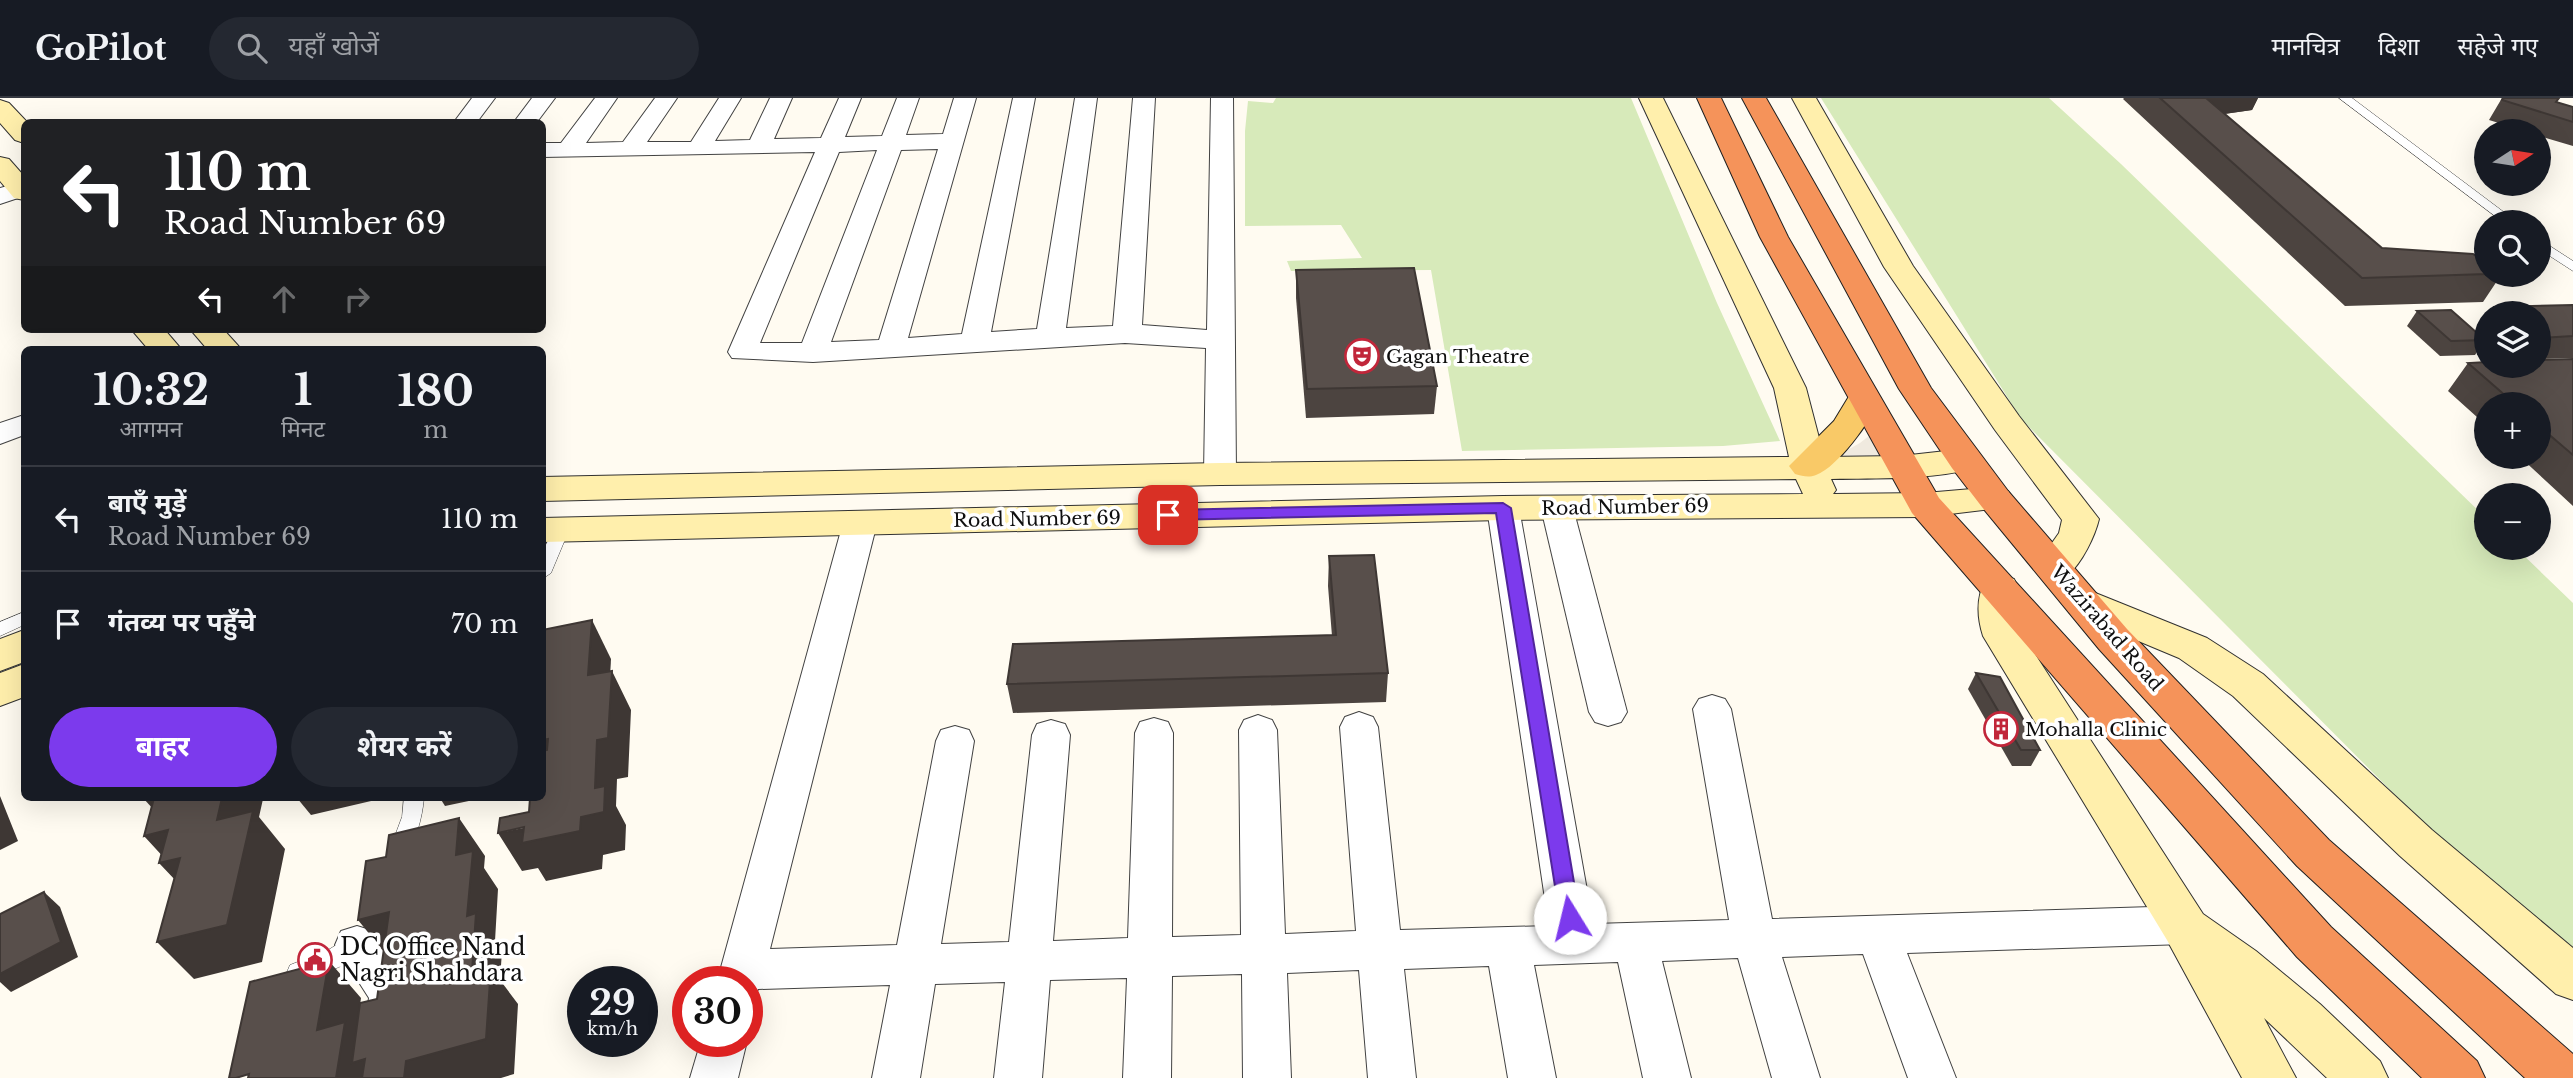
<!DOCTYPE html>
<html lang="hi">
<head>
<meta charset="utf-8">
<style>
  :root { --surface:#171b24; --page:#242831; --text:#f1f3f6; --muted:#9ea1a6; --line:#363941; --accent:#7c3aed }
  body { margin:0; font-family:"Libre Baskerville","Noto Sans Devanagari",serif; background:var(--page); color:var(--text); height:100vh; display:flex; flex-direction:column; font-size:26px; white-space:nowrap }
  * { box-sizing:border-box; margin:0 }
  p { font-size:23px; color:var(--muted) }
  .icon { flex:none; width:38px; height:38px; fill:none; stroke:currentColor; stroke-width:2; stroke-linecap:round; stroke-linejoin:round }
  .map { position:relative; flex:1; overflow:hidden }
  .sheet { position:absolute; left:21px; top:248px; width:525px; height:455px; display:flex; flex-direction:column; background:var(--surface); border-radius:10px; box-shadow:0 7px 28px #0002 }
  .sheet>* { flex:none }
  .guide { position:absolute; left:21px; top:21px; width:525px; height:214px; border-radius:10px; box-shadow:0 7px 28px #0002; background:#202124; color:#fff; overflow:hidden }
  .needle { width:46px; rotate:78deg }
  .controls { position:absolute; left:2474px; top:21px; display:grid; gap:14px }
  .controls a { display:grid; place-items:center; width:77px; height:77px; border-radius:50%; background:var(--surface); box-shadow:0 7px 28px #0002; font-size:35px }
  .speed { position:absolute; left:567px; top:868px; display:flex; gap:14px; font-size:35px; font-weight:700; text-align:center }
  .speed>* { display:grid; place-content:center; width:91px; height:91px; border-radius:50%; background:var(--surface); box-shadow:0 7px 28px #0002; line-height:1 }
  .speed small { font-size:18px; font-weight:400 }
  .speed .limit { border:10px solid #d22; background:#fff; color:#111 }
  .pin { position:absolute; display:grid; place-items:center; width:60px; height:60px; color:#fff; margin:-30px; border-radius:14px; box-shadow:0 4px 10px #0006 }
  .me { position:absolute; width:77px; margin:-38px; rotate:351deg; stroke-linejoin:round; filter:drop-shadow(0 0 5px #0008) }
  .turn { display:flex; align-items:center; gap:24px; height:147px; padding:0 28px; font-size:32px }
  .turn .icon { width:91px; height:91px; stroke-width:2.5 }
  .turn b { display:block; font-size:49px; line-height:60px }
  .lanes { display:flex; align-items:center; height:66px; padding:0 28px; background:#0003; justify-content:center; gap:35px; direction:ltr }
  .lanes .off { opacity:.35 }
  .eta { display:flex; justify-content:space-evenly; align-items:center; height:119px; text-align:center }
  .eta b { font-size:42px; font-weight:700; line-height:49px }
  .action { display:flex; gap:14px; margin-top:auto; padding:14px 28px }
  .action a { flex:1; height:80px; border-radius:42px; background:var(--accent); color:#fff; font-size:28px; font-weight:700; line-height:80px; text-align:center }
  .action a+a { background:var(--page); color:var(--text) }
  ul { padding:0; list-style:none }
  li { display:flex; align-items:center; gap:21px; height:105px; padding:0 28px; border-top:2px solid var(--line) }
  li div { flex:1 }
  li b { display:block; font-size:26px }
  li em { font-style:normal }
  header { display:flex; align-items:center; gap:42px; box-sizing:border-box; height:98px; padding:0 35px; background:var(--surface); border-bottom:2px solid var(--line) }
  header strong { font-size:33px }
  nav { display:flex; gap:38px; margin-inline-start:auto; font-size:24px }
  .search { width:490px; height:63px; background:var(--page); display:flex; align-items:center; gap:18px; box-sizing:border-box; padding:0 24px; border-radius:38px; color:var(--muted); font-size:26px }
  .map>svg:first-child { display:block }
  .green { fill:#d7eaba }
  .plaza { fill:#f0eadf }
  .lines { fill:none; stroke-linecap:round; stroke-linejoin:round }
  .lane-casing { stroke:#424242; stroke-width:1 }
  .street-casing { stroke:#424242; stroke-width:2 }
  .secondary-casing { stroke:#313131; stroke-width:2 }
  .primary-casing { stroke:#202020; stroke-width:2 }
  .highway-casing { stroke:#202020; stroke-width:2 }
  .lane { fill:#fff; fill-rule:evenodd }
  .street { fill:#fff; fill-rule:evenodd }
  .secondary { fill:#ffefac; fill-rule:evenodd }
  .primary { fill:#f9c967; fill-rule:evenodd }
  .highway { fill:#f5935a; fill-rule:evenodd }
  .wall { fill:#4c4440 }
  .shaded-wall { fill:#3e3734 }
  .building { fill:#584f4b; stroke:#3e3734; stroke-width:2 }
  .route { fill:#7c3aed; stroke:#51269a; stroke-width:2 }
  .labels { text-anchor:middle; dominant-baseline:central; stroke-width:7; stroke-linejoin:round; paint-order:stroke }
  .poi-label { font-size:19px; fill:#0f0f0f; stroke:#fff; text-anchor:start }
  .street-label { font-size:19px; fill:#0f0f0f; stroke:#fff }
  .near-poi-label { font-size:23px; fill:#0f0f0f; stroke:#fff; text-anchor:start }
</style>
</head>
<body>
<header>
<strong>GoPilot</strong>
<div class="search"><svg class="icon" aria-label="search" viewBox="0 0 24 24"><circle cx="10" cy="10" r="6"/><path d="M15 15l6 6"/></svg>यहाँ खोजें</div>
<nav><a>मानचित्र</a><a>दिशा</a><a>सहेजे गए</a></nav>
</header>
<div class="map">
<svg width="2573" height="980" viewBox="0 0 2573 980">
  <rect width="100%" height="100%" fill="#fffbf1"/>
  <g class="green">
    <path d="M1276,0H1631L1717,205L1780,343L1723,348L1462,353L1431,172L1291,173L1287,163L1362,160L1341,127L1245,128V33L1248,3L1273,5Z"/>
    <path d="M1821,0H2049L2121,66L2487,421V450H2516L2573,505V855L2436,738L2021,321Z"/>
  </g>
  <path class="plaza" d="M1874,334L1890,359L1820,367L1860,345Z"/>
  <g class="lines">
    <g class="lane-casing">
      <g id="lane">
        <path d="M2339,0H2352L2517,124H2503Z"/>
        <path d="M2539,141L2573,163V173L2539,151Z"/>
        <path d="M561,426L569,432L551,475L542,481V455L555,428Z"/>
        <path d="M24,514V527L0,538V524Z"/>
        <path d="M404,700H424C422,721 416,741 406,760L399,763L392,760L389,754L402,719Z"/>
        <path d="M360,833L368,836L371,843C360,866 320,876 298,884L290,881L287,874L290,867L328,852Z"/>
      </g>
    </g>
    <g class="street-casing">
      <g id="street">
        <path d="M472,0H495L477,24H454Z"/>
        <path d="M532,0H555L537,24H514Z"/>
        <path d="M595,0H617L586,45L623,44L655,0H677L647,44H691L719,0H741L715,43L750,42L770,0H792L774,41L821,40L839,0H861L845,39L882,38L897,0H919L906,37L943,36L954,0H976L908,240L962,236L1013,0H1035L991,234L1037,231L1075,0H1097L1066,230L1113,228L1133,0H1155L1142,227L1207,232L1211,0H1233L1236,376L1231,383L1220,386L1209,383L1204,376L1206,250L1125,245L813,264L732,260L728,254L815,54L542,59V45H561ZM938,51L879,242L831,244L901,52ZM877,52L802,245H760L839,54Z"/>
        <path d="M22,84H24V98L0,106V90Z"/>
        <path d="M24,317V337L0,346V325Z"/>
        <path d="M1503,399L1515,402L1519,410L1593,826L1729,822L1693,611L1699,601L1712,597L1725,601L1731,611L1772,821L2184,808L2199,814L2206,827L2199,840L2184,846L1907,855L1956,980H1908L1863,856L1782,859L1820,980H1772L1738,860L1662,863L1691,980H1643L1618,864L1534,867L1556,980H1508L1489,868L1404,871L1416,980H1368L1359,872L1287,875L1291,980H1243L1242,876L1172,878L1171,980H1123L1127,880L1050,882L1042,980H994L1005,884L935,886L920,980H872L890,887L758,891L755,898L747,901V884H717L843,425L848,417L860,414L872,417L877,425L770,851L897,847L936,643L941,632L955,628L969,632L974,643L941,846L1009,844L1032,637L1037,626L1051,622L1065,626L1070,637L1053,843L1128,840L1135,635L1140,624L1154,620L1168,624L1173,635L1172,839L1241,837L1239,632L1244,622L1258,617L1272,622L1277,632L1285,836L1356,833L1340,629L1345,619L1359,614L1373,619L1378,629L1400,832L1549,828L1487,410L1491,402Z"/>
        <path d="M1557,399L1569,402L1573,410L1627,614L1621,624L1608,628L1595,624L1589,614L1541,410L1545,402Z"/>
        <path d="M357,828L373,833L408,882L415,896L406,980H358L369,900L335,847L341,833Z"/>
        <path d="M701,943H747L738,980H690Z"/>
      </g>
    </g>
    <g class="secondary-casing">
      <g id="secondary">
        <path d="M1639,0H1663L1806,290L1824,359L1901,358L1964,351L1976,354L1981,362L1976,370C1929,382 1879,380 1831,381L1836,392L1833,396L1925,395L1995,389L2008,393L2013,401L2008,409L1925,419L1503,422L542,444V420L1503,398L1803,396L1796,381L1220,387L542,403V379L1220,365L1789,359L1774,290Z"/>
        <path d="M1792,0H1816L1913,168L2019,318L2099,421C2095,438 2082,465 2068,477C2060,484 2050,481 2041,478L2035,469L2059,435L2062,422L1995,332L1884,169Z"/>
        <path d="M0,2L9,5L27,24H24V45L15,42L0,25Z"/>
        <path d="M0,59L9,61L24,78V102L14,100L0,83Z"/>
        <path d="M131,231H164L182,252H149Z"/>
        <path d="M190,231H223L242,252H208Z"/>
        <path d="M2000,477L2014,481C2023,497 2015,515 2022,536L2203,816L2256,853L2320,906L2380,963L2388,980H2327L2264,920L2296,980H2242L2167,842L1983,538C1977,519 1976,499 1986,481Z"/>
        <path d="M2083,490L2207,540L2263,576L2432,732L2573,850V902L2556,896L2400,758L2233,598L2179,560L2069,514L2064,504L2069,494Z"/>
        <path d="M24,532V564L0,573V541Z"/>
        <path d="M24,566V599L0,608V575Z"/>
      </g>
    </g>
    <g class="primary-casing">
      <path id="primary" d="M1863,292L1875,295L1880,302C1870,323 1838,369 1816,377C1808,380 1803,378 1795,376L1789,368L1834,323L1851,295Z"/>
    </g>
    <g class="highway-casing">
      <g id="highway">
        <path d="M1697,0H1721L1788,139L1939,400L2331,829L2477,963L2485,980H2422L2297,859L1912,415L1760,139Z"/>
        <path d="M1742,0H1766L1931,290L2008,393L2127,531L2329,742L2573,956V980H2525L2297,768L2099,551L1982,409L1952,370L1899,291Z"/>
      </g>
    </g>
    <use href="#lane" class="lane"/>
    <use href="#street" class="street"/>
    <use href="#secondary" class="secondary"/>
    <use href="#primary" class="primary"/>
    <use href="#highway" class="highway"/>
  </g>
  <g class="wall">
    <path d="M2124,0H2258L2252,12L2224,16L2382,150L2487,177H2501L2483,204L2345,208L2123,1Z"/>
    <path d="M2502,0H2559L2556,4L2573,9V48L2539,38V33H2525L2489,22Z"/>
    <path d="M1296,172L1437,288L1434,316L1306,320L1296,200Z"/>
    <path d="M2573,207V260L2539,261V215H2491L2495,209Z"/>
    <path d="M2417,213L2485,242L2475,257L2440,258L2407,228Z"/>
    <path d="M2487,222V237L2480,231Z"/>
    <path d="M2573,261V408L2520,359H2539V306H2487V328L2448,293L2468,265Z"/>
    <path d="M1329,458L1388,575L1386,604L1013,615L1007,586L1332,538L1328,488Z"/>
    <path d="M1976,575L2040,652L2031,668H2012L1968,591Z"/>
  </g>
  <g class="shaded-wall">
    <path d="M2198,0H2258L2252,12L2189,21Z"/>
    <path d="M592,522L611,561L608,616L588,577Z"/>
    <path d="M612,573L631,612L628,679L617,681L616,708L626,727L625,752L603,757L602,771L546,783L538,770L522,773L498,735L581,719L595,690L597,642Z"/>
    <path d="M548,641L570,679L542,676V642Z"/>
    <path d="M0,698L18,743L0,752Z"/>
    <path d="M143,700H178L166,725Z"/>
    <path d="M222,700H262L263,701L259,719L285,751L262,864L194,881L157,844L217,722Z"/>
    <path d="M297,700H384L311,717Z"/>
    <path d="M440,700H483L445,708Z"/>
    <path d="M459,720L485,758L484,770L498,791L495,843L502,853L500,882L518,906L514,976L501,980H404L406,963L472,874L467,818L456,757Z"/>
    <path d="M168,732L192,773L195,803L159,765L167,763L144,738Z"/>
    <path d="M44,794L60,809L78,859L11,894L0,884V876Z"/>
    <path d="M389,814L388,859L358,822Z"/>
    <path d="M329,863L361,900L356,936L382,980H336L317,932Z"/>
  </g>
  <g class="building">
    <path d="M2160,0H2206L2382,150L2473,156L2487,165V176L2362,180Z"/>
    <path d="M2503,0H2559L2556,4L2573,9V24L2502,2Z"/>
    <path d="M1414,170L1437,288L1307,291L1296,172Z"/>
    <path d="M2573,207V238L2539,240V215H2502L2495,209Z"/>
    <path d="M2451,212L2485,242L2451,243L2417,213Z"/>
    <path d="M2573,261V357L2539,328V306H2515L2468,265L2487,264V268H2539V262Z"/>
    <path d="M1374,457L1388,575L1007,586L1013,546L1336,537L1329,458Z"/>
    <path d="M592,522L588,577L612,573L608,640L597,642L595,690L605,688L604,714L581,719L580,733L522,745L524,729L498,735L500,720L529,714L530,700H542V653L547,652L548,641L542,642V532Z"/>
    <path d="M1976,575L2000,579L2040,652H2021Z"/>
    <path d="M154,700H222L217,722L253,713L227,827L157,844L180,760L159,765L168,732L144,738Z"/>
    <path d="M459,720L456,757L473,753L467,818L476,815L472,874L491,869L486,941L406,963L404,980H362L365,961L352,965L360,905L377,901L389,814L358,822L366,763L386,759L389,737Z"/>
    <path d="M44,794L61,844L0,876V816Z"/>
    <path d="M329,863L317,932L345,924L336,980H248L249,976L236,980H229L250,884Z"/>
  </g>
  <path class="route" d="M1503,405L1511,410L1580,820L1577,826L1570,828L1563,826L1560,820L1496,415L1168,422L1160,417L1168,412Z"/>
  <defs>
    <g id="theatre-ring" transform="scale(1.75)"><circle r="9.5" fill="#fff" stroke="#c1263a" stroke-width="1.5"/><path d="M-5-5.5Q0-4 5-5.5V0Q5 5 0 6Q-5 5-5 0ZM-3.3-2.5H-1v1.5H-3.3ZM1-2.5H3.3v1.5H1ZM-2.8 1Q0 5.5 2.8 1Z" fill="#c1263a"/></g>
    <g id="building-ring" transform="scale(1.75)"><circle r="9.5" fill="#fff" stroke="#c1263a" stroke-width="1.5"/><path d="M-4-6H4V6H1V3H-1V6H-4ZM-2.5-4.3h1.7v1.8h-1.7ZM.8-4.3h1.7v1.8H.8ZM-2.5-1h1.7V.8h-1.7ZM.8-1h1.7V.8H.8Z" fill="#c1263a"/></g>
    <g id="civic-ring" transform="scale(1.75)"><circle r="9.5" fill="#fff" stroke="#c1263a" stroke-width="1.5"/><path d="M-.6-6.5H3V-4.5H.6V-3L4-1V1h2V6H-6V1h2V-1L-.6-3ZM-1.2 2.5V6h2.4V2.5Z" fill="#c1263a"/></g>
  </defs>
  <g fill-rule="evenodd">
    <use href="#theatre-ring" x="1362" y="258"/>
    <use href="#building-ring" x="2001" y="631"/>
    <use href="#civic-ring" x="315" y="862"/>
  </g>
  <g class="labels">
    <g class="poi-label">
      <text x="1386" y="258">Gagan Theatre</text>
      <text x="2025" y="631">Mohalla Clinic</text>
    </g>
    <g class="street-label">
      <text transform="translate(1625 409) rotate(-1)">Road Number 69</text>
      <text transform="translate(1037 421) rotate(-1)">Road Number 69</text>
      <text transform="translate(2107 530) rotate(49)">Wazirabad Road</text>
    </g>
    <g class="near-poi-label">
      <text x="340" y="849">DC Office Nand<tspan x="340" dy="26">Nagri Shahdara</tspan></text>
    </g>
  </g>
</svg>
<div class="controls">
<a><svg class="needle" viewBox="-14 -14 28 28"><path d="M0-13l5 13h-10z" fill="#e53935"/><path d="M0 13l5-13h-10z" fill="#9ea1a6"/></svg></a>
<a><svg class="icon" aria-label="search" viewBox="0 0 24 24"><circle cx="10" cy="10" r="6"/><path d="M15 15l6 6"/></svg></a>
<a><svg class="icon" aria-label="layers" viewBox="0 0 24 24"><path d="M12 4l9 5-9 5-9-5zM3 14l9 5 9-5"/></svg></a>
<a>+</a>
<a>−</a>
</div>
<div class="speed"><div>29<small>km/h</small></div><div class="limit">30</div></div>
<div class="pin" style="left:1168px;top:417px;background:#d93025"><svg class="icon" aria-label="arrive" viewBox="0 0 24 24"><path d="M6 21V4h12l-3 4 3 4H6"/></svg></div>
<svg class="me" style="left:1570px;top:820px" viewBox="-20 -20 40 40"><circle r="19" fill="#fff"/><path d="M0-13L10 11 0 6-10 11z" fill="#7c3aed"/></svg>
<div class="guide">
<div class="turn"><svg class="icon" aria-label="left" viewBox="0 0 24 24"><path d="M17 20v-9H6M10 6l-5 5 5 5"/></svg><div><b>110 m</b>Road Number 69</div></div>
<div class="lanes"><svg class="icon" aria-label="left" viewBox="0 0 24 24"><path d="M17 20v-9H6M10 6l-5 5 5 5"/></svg><svg class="icon off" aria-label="ahead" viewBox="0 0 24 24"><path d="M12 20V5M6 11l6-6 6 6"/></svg><svg class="icon off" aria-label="right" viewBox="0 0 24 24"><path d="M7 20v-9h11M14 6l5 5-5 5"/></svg></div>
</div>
<section class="sheet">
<div class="eta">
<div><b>10:32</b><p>आगमन</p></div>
<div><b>1</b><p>मिनट</p></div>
<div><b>180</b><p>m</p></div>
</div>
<ul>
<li><svg class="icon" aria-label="left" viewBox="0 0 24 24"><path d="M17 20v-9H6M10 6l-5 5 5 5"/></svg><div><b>बाएँ मुड़ें</b><p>Road Number 69</p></div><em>110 m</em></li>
<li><svg class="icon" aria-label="arrive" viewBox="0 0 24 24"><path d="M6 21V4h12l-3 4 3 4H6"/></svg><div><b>गंतव्य पर पहुँचे</b></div><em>70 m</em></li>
</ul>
<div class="action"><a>बाहर</a><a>शेयर करें</a></div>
</section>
</div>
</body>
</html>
